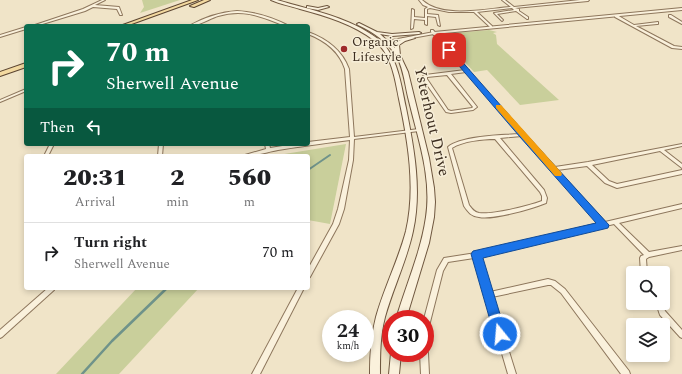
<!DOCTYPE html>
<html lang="en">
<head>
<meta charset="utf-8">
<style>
  :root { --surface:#fff; --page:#f2f2f2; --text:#202124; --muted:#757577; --line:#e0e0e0 }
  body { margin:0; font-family:Spectral,serif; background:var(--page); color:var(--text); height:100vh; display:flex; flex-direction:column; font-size:15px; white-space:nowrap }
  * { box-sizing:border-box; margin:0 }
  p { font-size:13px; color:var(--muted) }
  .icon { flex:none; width:22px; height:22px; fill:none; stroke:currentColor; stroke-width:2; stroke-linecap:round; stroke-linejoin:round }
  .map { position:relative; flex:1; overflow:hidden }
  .drawer { position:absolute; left:24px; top:154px; width:286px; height:136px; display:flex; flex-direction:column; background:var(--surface); border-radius:4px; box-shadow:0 2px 6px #0003 }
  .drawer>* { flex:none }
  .guide { position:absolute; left:24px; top:24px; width:286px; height:122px; border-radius:4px; box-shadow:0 2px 6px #0003; background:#0b6e4f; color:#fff; overflow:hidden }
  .fabs { position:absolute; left:626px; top:266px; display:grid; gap:8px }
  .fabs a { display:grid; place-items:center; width:44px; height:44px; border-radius:4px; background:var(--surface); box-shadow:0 2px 6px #0003; font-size:20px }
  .speed { position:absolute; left:322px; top:310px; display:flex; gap:8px; font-size:20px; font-weight:700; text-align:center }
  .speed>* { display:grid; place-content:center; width:52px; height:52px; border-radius:50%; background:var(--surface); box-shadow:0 2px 6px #0003; line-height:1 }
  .speed small { font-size:10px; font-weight:400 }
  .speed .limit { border:6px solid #d22; background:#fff; color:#111 }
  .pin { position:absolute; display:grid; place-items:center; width:34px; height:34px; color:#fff; margin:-17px; border-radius:8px; box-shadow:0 2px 6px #0006 }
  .me { position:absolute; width:44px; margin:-22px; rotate:343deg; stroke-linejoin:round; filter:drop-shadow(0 0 3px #0008) }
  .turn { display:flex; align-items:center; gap:14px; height:84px; padding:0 16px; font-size:18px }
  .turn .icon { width:52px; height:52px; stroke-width:2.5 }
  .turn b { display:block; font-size:28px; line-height:34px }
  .then { display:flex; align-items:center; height:38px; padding:0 16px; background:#0003; gap:8px; font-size:15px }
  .eta { display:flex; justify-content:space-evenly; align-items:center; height:68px; text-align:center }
  .eta b { font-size:24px; font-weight:800; line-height:28px }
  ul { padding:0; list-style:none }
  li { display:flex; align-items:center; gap:12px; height:60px; padding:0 16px; border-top:1px solid var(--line) }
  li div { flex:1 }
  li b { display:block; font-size:15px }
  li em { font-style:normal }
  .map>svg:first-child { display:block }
  .green { fill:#c9cf9b }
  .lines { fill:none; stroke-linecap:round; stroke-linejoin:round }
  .stream-far1 { stroke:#6f938a; stroke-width:2 }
  .stream { stroke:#6f938a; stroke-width:2.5 }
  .minor-casing { stroke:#8d765c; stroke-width:2 }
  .tertiary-casing { stroke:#8d765c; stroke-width:2 }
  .secondary-casing { stroke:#6f573f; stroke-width:2 }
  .primary-casing { stroke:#5b4430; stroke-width:2 }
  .minor { fill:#faf1dc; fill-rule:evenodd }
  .tertiary { fill:#faf1dc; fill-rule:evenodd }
  .secondary { fill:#faf1dc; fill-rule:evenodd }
  .primary { fill:#f3d9a0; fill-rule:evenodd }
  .route { fill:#1a73e8; stroke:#114b97 }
  .slow { fill:#f59e0b }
  .poi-dot { fill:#9e2a2b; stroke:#f7eed8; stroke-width:1.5 }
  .labels { text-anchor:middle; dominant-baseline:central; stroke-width:3; stroke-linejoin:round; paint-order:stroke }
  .far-poi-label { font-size:13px; fill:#3d2e20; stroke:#f7eed8; text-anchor:start }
  .street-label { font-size:16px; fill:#3d2e20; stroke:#f7eed8 }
</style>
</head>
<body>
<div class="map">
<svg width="682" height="374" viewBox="0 0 682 374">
  <rect width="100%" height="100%" fill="#f0e4c8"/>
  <g class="green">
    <path d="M142,0H180L140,13L144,7Z"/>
    <path d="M489,30L497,32L493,33L496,35L497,44L559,100L520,105L489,72L487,70L474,72L441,36L443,34Z"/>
    <path d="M346,144L330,224L308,220V156H272Z"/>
    <path d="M137,288H199L119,374H56Z"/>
  </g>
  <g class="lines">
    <path class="stream-far1" d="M308,170L330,155"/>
    <path class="stream" d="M82,374L112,341L167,288"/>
    <g class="minor-casing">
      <g id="minor">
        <path d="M102,0H105L95,5L119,7L122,15H120L117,9L93,7L85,11L36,26H32L83,9Z"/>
        <path d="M419,0H422C442,19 485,9 511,7L502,0H505L514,7L580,0H589L588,1L515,8L519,9V11L528,17V19H527L516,11L497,14L503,20L502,21L494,13L514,10L512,8L477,12L492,26V28H491L474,12H449L430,8L427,9V14L438,15L440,26L438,25L436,17L427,16V25L425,24V20L414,19L413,28L411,29L412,9L414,10V17L425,18V9L428,7L423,5Z"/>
        <path d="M237,11C255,12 274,18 289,26H285C262,17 244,8 218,16C209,19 198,26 189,26C203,18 221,12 237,11Z"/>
        <path d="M615,15H617L634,25L658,22V24H657L636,26L674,46L682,47V49L672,48L615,17Z"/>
        <path d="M669,15H671L682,22V24L669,17Z"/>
        <path d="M26,27V29L0,37V35Z"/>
        <path d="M431,30H433L468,70H469V72L555,167L588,162L682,144V146L664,150L682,164V168L660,151L592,165L609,181L617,184L682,170V174L617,188L605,183L587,166L557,170L605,222L682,204V208L619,223L649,252L682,246V250L649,257L646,259L647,273H641L640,258L641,256L644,255L614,224L479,257L490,292L548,279L555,281L565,289L629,371L630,374H621L561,293L551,285H548L492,297L516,374H508L474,258L448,262L443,271L428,330L427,332L425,333L424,319L437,270L444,258L476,253L599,223L522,136L500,138L544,190L547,198L546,203C531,209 493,220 479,217C471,216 468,212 464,206L448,147C461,136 502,135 520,134L466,72L451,74L477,107L473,110L451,113L446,112L423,79V76L425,75L465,70L431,32ZM447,75L473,107L472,108L451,111L448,110L427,79V77ZM495,139L540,192L542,196V201C529,206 492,215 479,213C474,212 472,209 469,205L452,148C463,141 483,139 495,139Z"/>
        <path d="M308,32C327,39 342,50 349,69L354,137L419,129L421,130L419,131L354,139L353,160L344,209L339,224L310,277L308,278V269L333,224L338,209L349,160L350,140C326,143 302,146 278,150C267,152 256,156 245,156V155L266,149L265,144H269L270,148L295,144H308V142L350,137L345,69C339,51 326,41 308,34Z"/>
        <path d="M26,89V91L0,102V100Z"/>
        <path d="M50,144H54L48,156H44Z"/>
        <path d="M159,144H163L162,156H158Z"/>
        <path d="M48,288H55L54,290L2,337L0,338V330Z"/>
        <path d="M298,288H304L260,374H252Z"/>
        <path d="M656,303H662L665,311L682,330V338L680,337L660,315Z"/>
        <path d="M425,350H427L428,353L429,374H421L420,353H425Z"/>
      </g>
    </g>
    <g class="tertiary-casing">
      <path id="tertiary" d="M682,8V10L434,34L379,44L377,43L434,32Z"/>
    </g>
    <g class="secondary-casing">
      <g id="secondary">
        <path d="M271,0H277C311,10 349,17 378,39C398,55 401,85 406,108C414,148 422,190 413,231C407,260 393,288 385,317C380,336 380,355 380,374H370C370,355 371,336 376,317C384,288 398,261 406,231C416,188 408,141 399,99C395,79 392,55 375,41C353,24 326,16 300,9C291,6 280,4 271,0Z"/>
        <path d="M307,6L318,8L327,6L329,7L318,10L307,8Z"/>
        <path d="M359,23L377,32L392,34L419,32L421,33L419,34L392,36L380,34L395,48V44L402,39L413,37L415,38L405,41L399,45L400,55L408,72L429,158L434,188L435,202L434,217L429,243L406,319H396C406,285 421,252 426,217C432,177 418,139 409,101C405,86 404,70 397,57C388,42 373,32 358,25L357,24Z"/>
        <path d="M391,353H401L399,374H389Z"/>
      </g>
    </g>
    <g class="primary-casing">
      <g id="primary">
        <path d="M192,0H198L126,26H120Z"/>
        <path d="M204,0H210L194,7L190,6Z"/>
        <path d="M26,63V67L0,76V72Z"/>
      </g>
    </g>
    <use href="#minor" class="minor"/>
    <use href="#tertiary" class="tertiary"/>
    <use href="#secondary" class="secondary"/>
    <use href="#primary" class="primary"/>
  </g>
  <path class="route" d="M447,49H451L525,133L609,225L608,228L604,229L483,258L506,334L505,339L500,341L496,339L494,334L471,254L473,251L596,223L520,137L447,52Z"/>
  <path class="slow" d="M496,105H501L561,172L562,174L561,176H555L496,108Z"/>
  <circle class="poi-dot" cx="344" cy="49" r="4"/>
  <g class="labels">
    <g class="far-poi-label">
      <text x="352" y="42">Organic<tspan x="352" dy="15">Lifestyle</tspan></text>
    </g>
    <g class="street-label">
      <text transform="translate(432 121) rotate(77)">Ysterhout Drive</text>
    </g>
  </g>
</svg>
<div class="fabs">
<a><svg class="icon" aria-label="search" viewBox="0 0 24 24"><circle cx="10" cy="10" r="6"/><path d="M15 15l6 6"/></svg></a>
<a><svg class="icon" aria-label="layers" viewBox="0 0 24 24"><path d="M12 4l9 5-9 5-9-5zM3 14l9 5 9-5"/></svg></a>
</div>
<div class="speed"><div>24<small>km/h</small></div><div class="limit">30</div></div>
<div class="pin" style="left:449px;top:50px;background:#d93025"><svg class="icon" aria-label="arrive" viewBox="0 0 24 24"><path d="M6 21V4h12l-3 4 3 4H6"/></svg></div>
<svg class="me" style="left:500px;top:334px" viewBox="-20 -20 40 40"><circle r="17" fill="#1a73e8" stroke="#fff" stroke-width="3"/><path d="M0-11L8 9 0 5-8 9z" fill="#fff"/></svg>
<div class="guide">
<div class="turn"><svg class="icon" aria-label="right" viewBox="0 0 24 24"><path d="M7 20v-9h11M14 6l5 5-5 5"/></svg><div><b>70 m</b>Sherwell Avenue</div></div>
<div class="then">Then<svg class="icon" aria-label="left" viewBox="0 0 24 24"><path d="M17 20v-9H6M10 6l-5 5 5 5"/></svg></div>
</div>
<section class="drawer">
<div class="eta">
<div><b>20:31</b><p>Arrival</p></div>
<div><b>2</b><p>min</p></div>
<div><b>560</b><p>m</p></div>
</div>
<ul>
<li><svg class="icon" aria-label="right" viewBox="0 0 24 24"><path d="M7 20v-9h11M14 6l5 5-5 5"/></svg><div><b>Turn right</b><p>Sherwell Avenue</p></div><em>70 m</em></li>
</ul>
</section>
</div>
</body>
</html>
